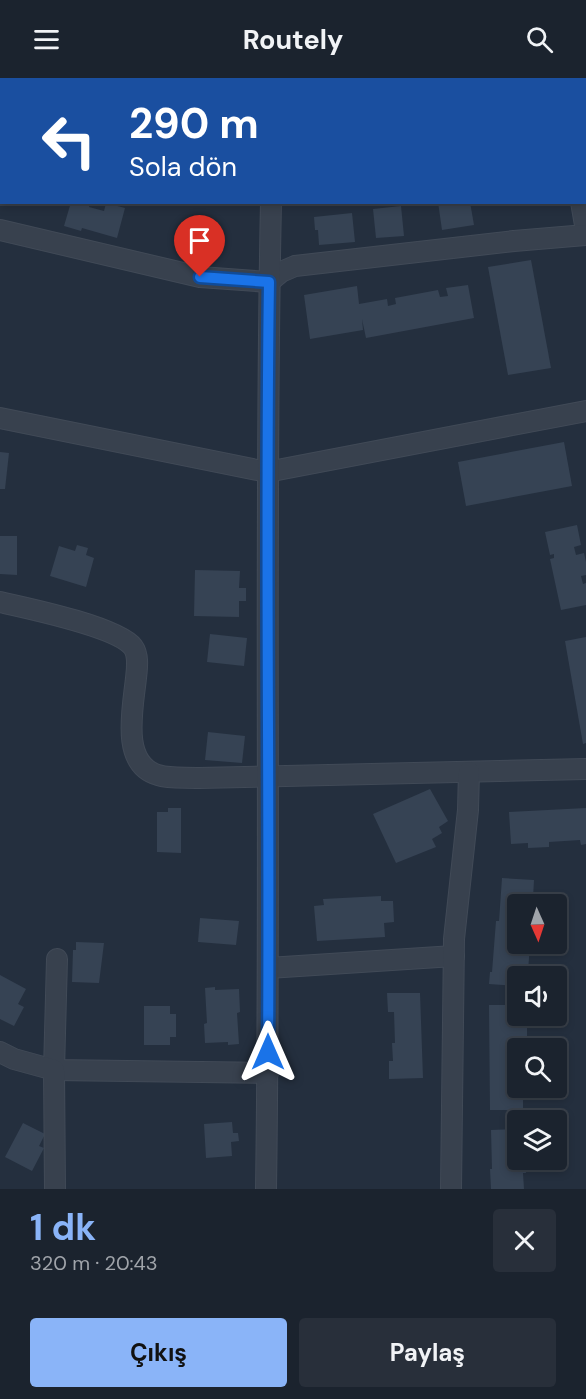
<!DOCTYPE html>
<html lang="tr">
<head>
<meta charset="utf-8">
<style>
  :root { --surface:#1b232e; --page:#282f3a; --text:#f1f3f6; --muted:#a0a4aa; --line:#39404a; --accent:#8ab4f8 }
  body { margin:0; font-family:"DM Sans",sans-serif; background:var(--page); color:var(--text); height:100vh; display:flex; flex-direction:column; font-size:22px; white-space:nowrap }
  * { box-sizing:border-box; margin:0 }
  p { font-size:20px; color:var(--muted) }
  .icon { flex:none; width:33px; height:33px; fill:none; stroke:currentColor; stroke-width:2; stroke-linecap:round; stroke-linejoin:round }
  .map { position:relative; height:1111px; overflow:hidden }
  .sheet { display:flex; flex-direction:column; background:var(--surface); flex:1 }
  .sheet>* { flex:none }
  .hud { position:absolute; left:0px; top:0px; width:586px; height:126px; box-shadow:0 3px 9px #0003,0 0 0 2px var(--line); background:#1a4fa0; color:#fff; overflow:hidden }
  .needle { width:39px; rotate:177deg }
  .fabs { position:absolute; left:507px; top:816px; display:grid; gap:12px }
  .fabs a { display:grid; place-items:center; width:60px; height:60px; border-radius:6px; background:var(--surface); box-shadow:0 3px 9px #0003,0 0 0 2px var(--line); font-size:30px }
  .pin { position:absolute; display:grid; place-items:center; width:51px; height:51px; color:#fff; margin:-62px -26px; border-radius:50% 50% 50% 0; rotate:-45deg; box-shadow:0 0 6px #0007 }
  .pin .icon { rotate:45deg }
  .me { position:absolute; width:66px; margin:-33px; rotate:0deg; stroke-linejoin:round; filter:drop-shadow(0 0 4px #0008) }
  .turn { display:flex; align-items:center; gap:21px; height:126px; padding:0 30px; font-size:27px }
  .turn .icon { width:78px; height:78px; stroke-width:2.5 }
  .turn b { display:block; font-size:42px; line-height:51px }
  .round { display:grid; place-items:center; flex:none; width:63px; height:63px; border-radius:6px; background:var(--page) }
  .headline { display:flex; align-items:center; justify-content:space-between; height:102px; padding:0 30px }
  h1 { font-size:36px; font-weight:700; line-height:45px; color:var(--accent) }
  .cta { display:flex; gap:12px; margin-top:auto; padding:12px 30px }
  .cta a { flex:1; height:69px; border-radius:6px; background:var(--accent); color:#111; font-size:24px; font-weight:700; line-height:69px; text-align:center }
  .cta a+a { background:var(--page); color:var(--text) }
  header { display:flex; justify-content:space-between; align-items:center; height:78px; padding:0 30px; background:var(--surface); font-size:27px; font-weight:700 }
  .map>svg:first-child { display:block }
  .building { fill:#364354 }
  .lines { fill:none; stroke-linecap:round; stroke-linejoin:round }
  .minor-casing { stroke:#414a57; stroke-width:22 }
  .minor { stroke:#38414e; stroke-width:20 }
  .route-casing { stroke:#114b97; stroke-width:15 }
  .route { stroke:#1a73e8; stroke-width:10 }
</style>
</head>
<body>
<header><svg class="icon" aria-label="menu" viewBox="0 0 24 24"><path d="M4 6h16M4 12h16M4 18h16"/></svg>Routely<svg class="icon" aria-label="search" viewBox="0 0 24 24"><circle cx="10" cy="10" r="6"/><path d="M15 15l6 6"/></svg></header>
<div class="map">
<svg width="586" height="1111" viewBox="0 0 586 1111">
  <rect width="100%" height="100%" fill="#242f3e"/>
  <g class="building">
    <path d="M71,124H90L89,129L104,133L106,125L125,130L117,160L82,150L81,153L64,148Z"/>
    <path d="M438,124H470L474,147L442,152Z"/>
    <path d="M401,128L404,158L376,160L373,131Z"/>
    <path d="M352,135L355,164L319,167L318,152H315L314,139Z"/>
    <path d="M531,182L551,290L508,297L488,189Z"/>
    <path d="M468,207L474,240L366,260L362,241L363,252L310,261L304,217L357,208L359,226L387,221L388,228L396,226L395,220L438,212L440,219L448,218L446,210Z"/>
    <path d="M564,364L572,408L466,428L458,384Z"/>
    <path d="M0,374L9,375L5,411H0Z"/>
    <path d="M577,447L581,467L574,469L576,477L584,475L586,484V497L581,498L583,506L586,505V527L561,532L550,481L554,480V476L550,477L545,454Z"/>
    <path d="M0,458H17V497L0,496Z"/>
    <path d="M77,467L88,470L86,477L94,480L86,509L50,498L59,468L75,473Z"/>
    <path d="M195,492L240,493L239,510H246V523H239V539L194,538Z"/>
    <path d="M210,556L247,560L244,588L207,584Z"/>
    <path d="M586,559V665L583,666L565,563Z"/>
    <path d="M208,654L245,658L242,685L205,682Z"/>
    <path d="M430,711L448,743L439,749L442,755L432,761L436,769L396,785L373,736Z"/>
    <path d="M168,730H181V775L157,774V734H168Z"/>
    <path d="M586,730V766L581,767L580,762L549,764V769L528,770V765L511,766L509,734Z"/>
    <path d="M502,800L534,802L533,820H537V826H518V866L530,867L528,893L523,892V898H518V908L489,906L490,894H492L496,843H499Z"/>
    <path d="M381,818V823H393L394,844L384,845L385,859L317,863L314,828L324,827L323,821Z"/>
    <path d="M200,840L239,843L236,867L198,864Z"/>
    <path d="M76,864L104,865L99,905L72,904L73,872H76Z"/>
    <path d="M0,897L26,911L18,926L24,929L14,948L0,941Z"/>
    <path d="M215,909V912L239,911L240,934L237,935L239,966L228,967V964L205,965L204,946L207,945L205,910Z"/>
    <path d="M387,915H420L423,1000L389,1001V983H393L392,965H395L394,934H388Z"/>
    <path d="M489,927H518V938H523V944H527V964H522V970H518V1010H528V1018H523V1032H490Z"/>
    <path d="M144,928H170V936H176V959H170V967H144Z"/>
    <path d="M232,1044L233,1055H238L239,1063L231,1064L232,1078L206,1080L204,1046Z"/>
    <path d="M23,1045L45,1056L39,1068L44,1070L32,1093L5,1079Z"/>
    <path d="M518,1051V1082H529V1087H525L526,1095H523L524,1111H491L490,1091H492L491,1052Z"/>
  </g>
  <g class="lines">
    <g class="minor-casing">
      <g id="minor">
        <path d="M65,0L73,2"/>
        <path d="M559,0L560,2"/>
        <path d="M278,2V0"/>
        <path d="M581,124L586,153"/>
        <path d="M0,152L200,199L269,204L281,194L295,188L514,163L586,157"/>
        <path d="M0,340L267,394L586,333"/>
        <path d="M0,524C27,530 118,549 133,569C139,577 137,591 136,600C133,630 120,686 158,697C170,701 186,699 199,700L586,691"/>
        <path d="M57,881L54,992L268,995"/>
        <path d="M268,890L454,878"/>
        <path d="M0,974L14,981L54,992L55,1111"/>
        <path d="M266,1111C271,782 264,453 271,124"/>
        <path d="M451,1111L454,861L468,732L469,694"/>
      </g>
    </g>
    <use href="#minor" class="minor"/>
  </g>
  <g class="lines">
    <g class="route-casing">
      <path id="route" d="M200,199L269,204C265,461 270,718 268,974"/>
    </g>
    <use href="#route" class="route"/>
  </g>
</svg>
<div class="fabs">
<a><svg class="needle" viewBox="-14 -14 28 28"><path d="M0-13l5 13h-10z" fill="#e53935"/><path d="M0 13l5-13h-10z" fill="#a0a4aa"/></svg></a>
<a><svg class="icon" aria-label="sound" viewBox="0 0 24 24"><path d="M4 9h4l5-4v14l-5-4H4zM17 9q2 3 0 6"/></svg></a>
<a><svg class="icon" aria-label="search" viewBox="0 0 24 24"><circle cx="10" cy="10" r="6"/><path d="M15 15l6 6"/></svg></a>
<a><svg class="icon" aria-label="layers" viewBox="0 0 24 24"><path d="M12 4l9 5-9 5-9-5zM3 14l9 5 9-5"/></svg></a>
</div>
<div class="pin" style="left:200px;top:199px;background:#d93025"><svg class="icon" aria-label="arrive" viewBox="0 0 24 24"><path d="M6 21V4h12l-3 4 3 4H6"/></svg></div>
<svg class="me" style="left:268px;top:974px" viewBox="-20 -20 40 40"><path d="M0-17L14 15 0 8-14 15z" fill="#1a73e8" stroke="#fff" stroke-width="4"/></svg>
<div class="hud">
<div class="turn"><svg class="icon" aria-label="left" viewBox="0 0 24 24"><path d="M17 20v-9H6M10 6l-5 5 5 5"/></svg><div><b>290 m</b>Sola dön</div></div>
</div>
</div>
<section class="sheet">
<div class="headline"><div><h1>1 dk</h1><p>320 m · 20:43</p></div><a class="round"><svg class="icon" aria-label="close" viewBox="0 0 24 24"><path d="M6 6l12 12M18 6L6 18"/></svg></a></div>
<div class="cta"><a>Çıkış</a><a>Paylaş</a></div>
</section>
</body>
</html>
